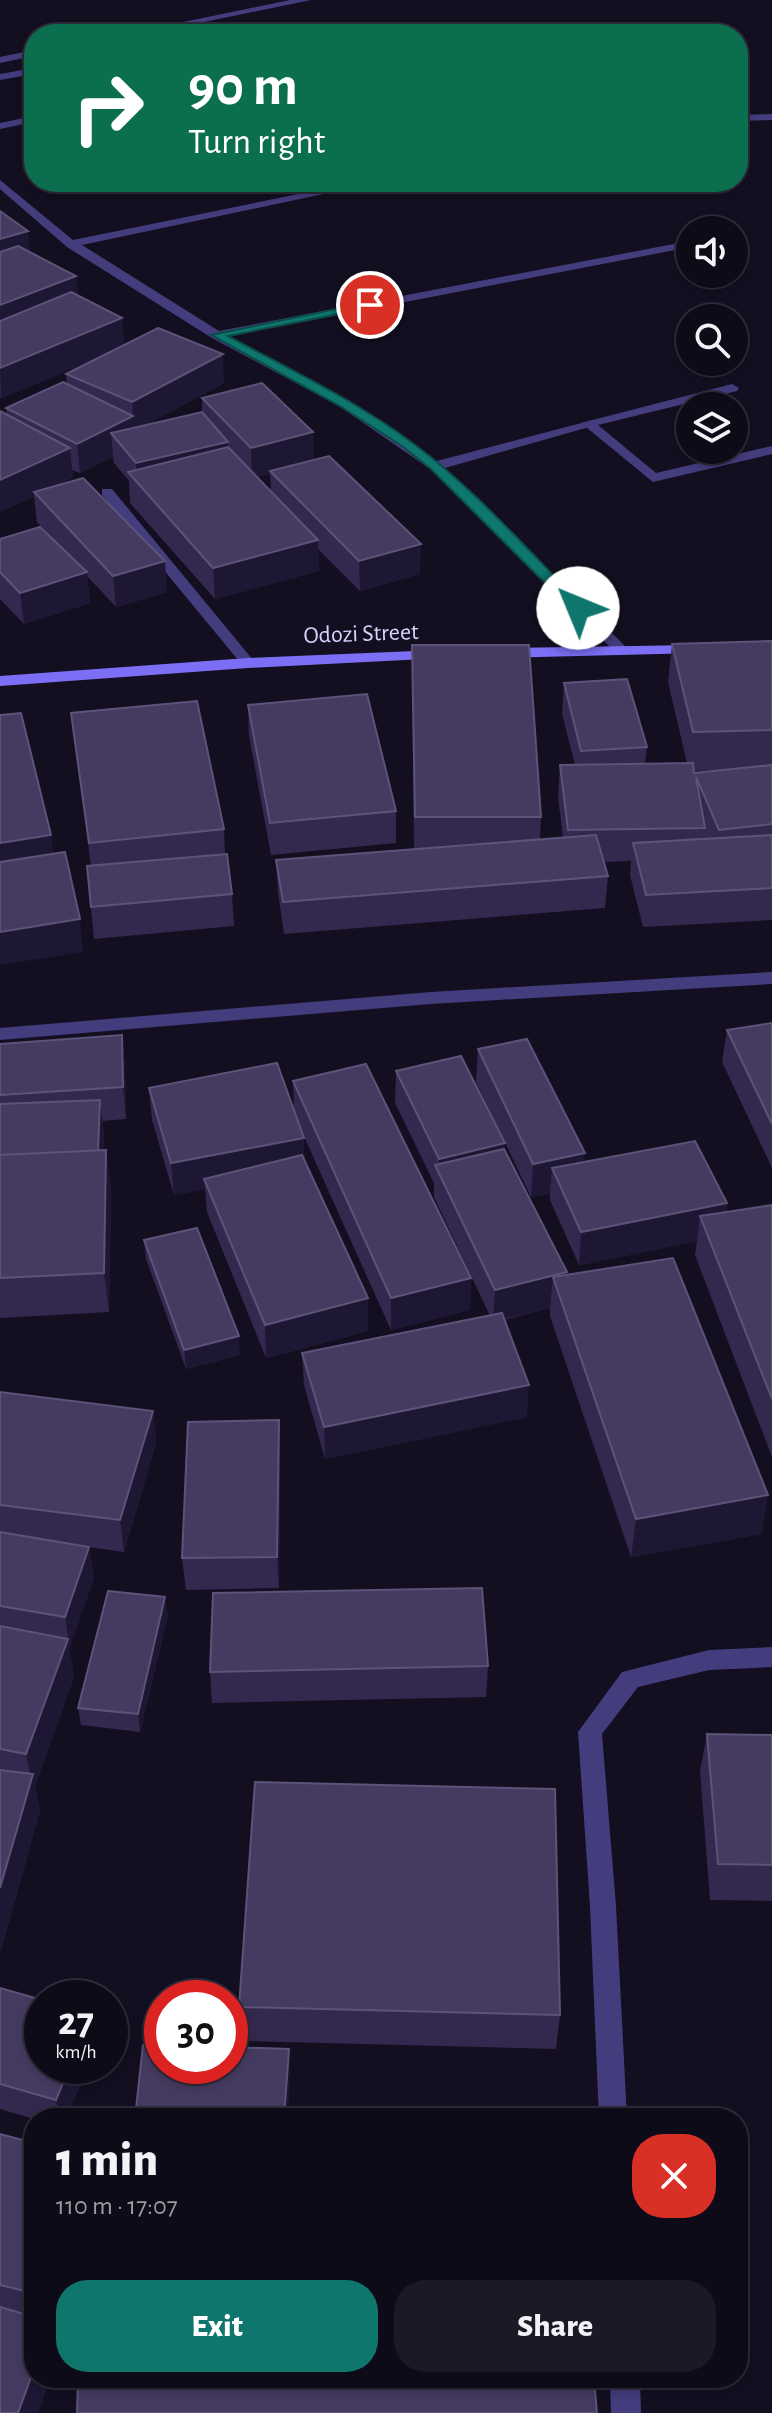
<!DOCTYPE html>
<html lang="en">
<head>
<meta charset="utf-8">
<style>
  :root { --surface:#0e0b19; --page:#1c1926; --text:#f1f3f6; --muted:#9b9ba2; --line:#2e2b38; --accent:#0f766e }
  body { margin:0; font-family:"Alegreya Sans",sans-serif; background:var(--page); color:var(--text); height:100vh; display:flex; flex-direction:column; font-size:30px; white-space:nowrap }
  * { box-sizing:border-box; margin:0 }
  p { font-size:26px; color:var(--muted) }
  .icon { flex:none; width:44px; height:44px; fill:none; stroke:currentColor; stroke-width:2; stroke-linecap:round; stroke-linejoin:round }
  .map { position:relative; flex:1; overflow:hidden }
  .drawer { position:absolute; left:24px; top:2108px; width:724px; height:280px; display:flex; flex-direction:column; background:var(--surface); border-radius:32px; box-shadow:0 4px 12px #0003,0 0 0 2px var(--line) }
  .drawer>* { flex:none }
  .hud { position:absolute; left:24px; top:24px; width:724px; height:168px; border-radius:32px; box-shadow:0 4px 12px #0003,0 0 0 2px var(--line); background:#0b6e4f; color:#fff; overflow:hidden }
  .controls { position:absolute; left:676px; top:216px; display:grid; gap:16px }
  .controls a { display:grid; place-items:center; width:72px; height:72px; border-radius:50%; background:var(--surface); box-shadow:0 4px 12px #0003,0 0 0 2px var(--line); font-size:40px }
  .speed { position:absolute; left:24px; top:1980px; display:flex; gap:16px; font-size:40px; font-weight:700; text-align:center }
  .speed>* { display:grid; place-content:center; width:104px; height:104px; border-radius:50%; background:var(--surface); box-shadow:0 4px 12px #0003,0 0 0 2px var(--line); line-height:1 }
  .speed small { font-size:20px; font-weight:400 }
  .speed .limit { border:12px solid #d22; background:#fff; color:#111 }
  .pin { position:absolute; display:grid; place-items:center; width:68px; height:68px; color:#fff; margin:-34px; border:4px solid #fff; border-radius:50%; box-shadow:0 2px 8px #0007 }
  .me { position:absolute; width:88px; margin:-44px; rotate:315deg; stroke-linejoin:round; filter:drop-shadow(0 0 6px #0008) }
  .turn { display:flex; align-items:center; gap:28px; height:168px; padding:0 32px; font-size:36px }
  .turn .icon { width:104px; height:104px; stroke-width:2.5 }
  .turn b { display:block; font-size:56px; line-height:68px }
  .round { display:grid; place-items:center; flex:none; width:84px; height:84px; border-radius:32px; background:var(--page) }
  .overview { display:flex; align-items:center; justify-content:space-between; height:136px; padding:0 32px }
  h1 { font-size:48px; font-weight:800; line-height:60px }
  .action { display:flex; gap:16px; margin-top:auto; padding:16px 32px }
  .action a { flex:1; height:92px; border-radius:32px; background:var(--accent); color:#fff; font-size:32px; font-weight:800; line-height:92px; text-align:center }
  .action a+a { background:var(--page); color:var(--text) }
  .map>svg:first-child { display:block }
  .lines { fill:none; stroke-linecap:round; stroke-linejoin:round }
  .service { fill:#443d7d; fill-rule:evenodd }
  .minor { fill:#443d7d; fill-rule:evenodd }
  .secondary { fill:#7c6ff6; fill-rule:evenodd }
  .wall { fill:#33294e; fill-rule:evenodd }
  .shaded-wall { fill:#1e1734 }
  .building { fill:#453b61; stroke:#5c5379; stroke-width:2 }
  .route { fill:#0f766e; stroke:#0a4d48; stroke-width:2 }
  .labels { text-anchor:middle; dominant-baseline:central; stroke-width:8; stroke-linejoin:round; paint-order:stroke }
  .far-street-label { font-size:24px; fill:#dad2fc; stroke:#130f21 }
</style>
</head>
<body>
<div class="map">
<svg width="772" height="2413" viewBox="0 0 772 2413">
  <rect width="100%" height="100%" fill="#130f21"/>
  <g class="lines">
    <g class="service">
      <path d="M34,68V74L0,80V74Z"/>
      <path d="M34,116V122L0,129V123Z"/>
      <path d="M732,384L739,388L737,391L598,425L656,473L772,446V454L653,482L581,423Z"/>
    </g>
    <g class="minor">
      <path d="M290,0H311L146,34H125Z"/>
      <path d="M34,50V56L0,63V57Z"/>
      <path d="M772,114V120L738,121V115Z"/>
      <path d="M0,180L73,240L357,182H380L82,245L219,331L679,243L681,246L675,250L229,336L349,400L437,461L593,420V426L445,468L624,645V651H614L430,469L339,406L212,338L67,247L0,189Z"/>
      <path d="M102,489H112L253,660V666H243L102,495Z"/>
      <path d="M772,972V984L431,1004L0,1040V1028L431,992Z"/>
      <path d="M772,1647V1667L709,1670L638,1687L602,1734L616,1906L627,2118H599L590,1906L578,1732L622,1672L709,1650Z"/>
      <path d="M610,2378H640L641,2413H611Z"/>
    </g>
    <g class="secondary">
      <path d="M695,645L703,650L700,653L503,658L495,653L503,648Z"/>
      <path d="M439,650L447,655L444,658L248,668L0,686V676L248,658Z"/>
    </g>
  </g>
  <g class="wall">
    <path d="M0,211L30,252L78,295L124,344L224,383L146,425L202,413V398L314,460L420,574L360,591L318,549L319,571L215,599L130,503L129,481L114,463L113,457L80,473L72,470L73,477L58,485L167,592L116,607L87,576L90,603L24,624L0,599V539L56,543L37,522L34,496L0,512L7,414L6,408L67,384L66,374L98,358L0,398ZM270,474L271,491L257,477Z"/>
    <path d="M772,641V920L643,927L630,875L631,861L604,862L608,876L605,908L284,934L278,892L276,860L414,849L412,645L541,817L540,840L563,838L558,797L560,765H575L562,714L564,683L647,747L645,764L687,763L668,682L672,644ZM721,770L694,773V771Z"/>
    <path d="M248,705L396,811V843L271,855L249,736Z"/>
    <path d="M71,713L224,829L225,854L232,894L234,926L94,939L87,866H91Z"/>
    <path d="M772,1023V1168L722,1062L727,1030Z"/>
    <path d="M122,1035L125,1068L126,1119L102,1121L104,1132L103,1150H106L111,1190L109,1312L0,1318V1044Z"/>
    <path d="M478,1049L584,1162L727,1203L726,1212L772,1205V1457L695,1255L697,1241L579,1265L550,1200V1193L531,1197L476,1082Z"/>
    <path d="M396,1071L505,1151L567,1275L768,1495L761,1534L631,1557L550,1316V1308L504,1320L527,1417L325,1459L304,1385L302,1353L490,1316L434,1197V1183L395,1103Z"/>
    <path d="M293,1081L471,1278L470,1310L391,1330L302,1132L305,1162L368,1331L266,1358L207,1212L205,1189L174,1195L152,1120L149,1088L294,1109Z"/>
    <path d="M144,1240L240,1355L186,1369L146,1259Z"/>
    <path d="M0,1392L153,1411L156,1443L124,1552L89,1547L94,1578L69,1648L74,1677L35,1786L40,1810L0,1954Z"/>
    <path d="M279,1420L280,1451L279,1588L186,1590L182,1558Z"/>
    <path d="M168,1615L140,1732L81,1725L78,1708Z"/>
    <path d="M488,1666L486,1697L212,1703L210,1672Z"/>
    <path d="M707,1734L772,1735V1901L710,1900L700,1771Z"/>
    <path d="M0,1988L42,2066H88L66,2118L34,2119L0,2109Z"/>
    <path d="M239,2007L560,2015L556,2049L242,2041Z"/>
    <path d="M0,2134L34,2143V2378H50L38,2413H0Z"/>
  </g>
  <g class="shaded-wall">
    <path d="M28,231L31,259L0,268V239Z"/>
    <path d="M76,276L79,305L0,335V305Z"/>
    <path d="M122,318L125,347L1,399L0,368Z"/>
    <path d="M223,354L224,383L135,431L111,433L113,457L80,473L77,444L133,416L132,402Z"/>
    <path d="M313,432L314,462L270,471V474L252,478L251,448Z"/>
    <path d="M228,442L230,471L137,483L136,463Z"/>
    <path d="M70,448L73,477L37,495L34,492V496L0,512V480Z"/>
    <path d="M318,540L319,571L215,599L213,568Z"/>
    <path d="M421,544L420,574L360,591L359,561Z"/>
    <path d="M165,561L167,592L116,607L113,576Z"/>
    <path d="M87,572L90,603L24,624L20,593Z"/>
    <path d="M51,835L55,867L0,876V843Z"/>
    <path d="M80,919L83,952L0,965V932Z"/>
    <path d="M122,1035L125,1068L126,1119L123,1087Z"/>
    <path d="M100,1100L104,1132L102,1187L98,1155Z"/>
    <path d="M304,1138L305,1170L204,1179L205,1189L174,1195L171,1163Z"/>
    <path d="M505,1143L503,1175L439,1173V1159Z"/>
    <path d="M106,1150L111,1190L109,1312L104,1273Z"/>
    <path d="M585,1153L582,1186L552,1168L550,1193L531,1197L533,1164Z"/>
    <path d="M727,1203L722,1236L700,1216L697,1241L579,1265L581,1232Z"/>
    <path d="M567,1272L564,1305L553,1277L550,1308L493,1322L495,1290Z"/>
    <path d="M471,1278L470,1310L391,1330V1298Z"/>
    <path d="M368,1298V1331L266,1358L265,1325Z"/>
    <path d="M239,1336L240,1355L186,1369L184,1350Z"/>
    <path d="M529,1385L527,1417L325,1459L324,1427Z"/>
    <path d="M153,1411L156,1443L124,1552L120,1520Z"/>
    <path d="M279,1420L280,1451L279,1588L277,1557Z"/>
    <path d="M768,1495L761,1534L631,1557L636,1519Z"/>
    <path d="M89,1547L94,1578L70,1648L65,1617Z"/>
    <path d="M165,1597L168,1615L140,1732L138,1714Z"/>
    <path d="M68,1639L74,1677L35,1786L40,1810L0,1954V1888L31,1779L26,1754Z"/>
    <path d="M289,2049L290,2076L288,2118H284Z"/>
    <path d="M70,2066H88L66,2118H60L56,2100Z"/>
    <path d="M34,2265V2321L25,2291Z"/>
    <path d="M34,2369V2378H50L38,2413H18Z"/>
  </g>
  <g class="building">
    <path d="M0,211L28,231L0,239Z"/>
    <path d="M18,246L76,276L0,305V252Z"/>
    <path d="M71,292L122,318L0,368V321Z"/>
    <path d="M158,328L223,354L132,402L66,374Z"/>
    <path d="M63,382L133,416L77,444L6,408Z"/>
    <path d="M262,383L313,432L251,448L202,398Z"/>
    <path d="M0,411L70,448L0,480Z"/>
    <path d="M202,412L228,442L136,463L111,433Z"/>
    <path d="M228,447L318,540L213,568L128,472Z"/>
    <path d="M329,456L421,544L359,561L270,471Z"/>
    <path d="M83,478L165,561L113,576L34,492Z"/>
    <path d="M40,527L87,572L20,593L0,572V539Z"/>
    <path d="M772,641V730L693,732L672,644Z"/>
    <path d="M412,645H529L541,817H415Z"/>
    <path d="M627,679L647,747L581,751L564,683Z"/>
    <path d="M367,694L396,811L270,823L248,705Z"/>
    <path d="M197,701L224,829L89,843L71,713Z"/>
    <path d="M21,713L51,835L0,843V715Z"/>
    <path d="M693,763L694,773L772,765V824L719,830L696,777L705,828L568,830L560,765Z"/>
    <path d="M596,835L608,876L283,902L276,860Z"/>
    <path d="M772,835V888L646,895L633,843Z"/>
    <path d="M65,852L80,919L0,932V862Z"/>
    <path d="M227,854L232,894L91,907L87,866Z"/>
    <path d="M772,1023V1124L727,1030Z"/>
    <path d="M122,1035L123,1087L0,1095V1044Z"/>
    <path d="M527,1039L585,1153L533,1164L478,1049Z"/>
    <path d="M461,1056L505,1143L439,1159L396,1071Z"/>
    <path d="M277,1063L304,1138L171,1163L149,1088Z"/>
    <path d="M366,1064L471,1278L391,1298L293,1081Z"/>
    <path d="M100,1100L98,1151L0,1155V1104Z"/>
    <path d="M695,1141L727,1203L581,1232L552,1168Z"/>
    <path d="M504,1149L567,1272L495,1290L435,1165Z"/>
    <path d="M106,1150L104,1273L0,1278V1155Z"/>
    <path d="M302,1155L368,1298L265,1325L204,1179Z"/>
    <path d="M772,1205V1399L700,1216Z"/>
    <path d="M197,1228L239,1336L184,1350L144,1240Z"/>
    <path d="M673,1258L768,1495L636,1519L553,1277Z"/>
    <path d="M502,1313L529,1385L324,1427L302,1353Z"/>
    <path d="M0,1392L153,1411L120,1520L0,1505Z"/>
    <path d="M279,1420L277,1557L182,1558L188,1422Z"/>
    <path d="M0,1532L89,1547L65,1617L0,1606Z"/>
    <path d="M482,1588L488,1666L210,1672L213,1593Z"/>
    <path d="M108,1591L165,1597L138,1714L78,1708Z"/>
    <path d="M0,1626L68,1639L26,1754L0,1749Z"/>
    <path d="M707,1734L772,1735V1865L718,1864Z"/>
    <path d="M0,1770L33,1774L0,1888Z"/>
    <path d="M255,1782L555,1789L560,2015L239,2007Z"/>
    <path d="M0,1988L42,2000V2066H70L56,2100L0,2084Z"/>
    <path d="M143,2045L162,2046V2066H230V2047L289,2049L284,2118H135Z"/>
    <path d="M0,2134L34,2143V2265L25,2291L0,2285Z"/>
    <path d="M0,2307L34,2317V2369L18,2413H0Z"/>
    <path d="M78,2378H594L597,2413H77Z"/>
  </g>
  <path class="route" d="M370,302L374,307L228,336C291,370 357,401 414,444C476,490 528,551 583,605V611H573L431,469L402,446L340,406L211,335Z"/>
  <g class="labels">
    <g class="far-street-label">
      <text transform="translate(361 634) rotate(-2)">Odozi Street</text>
    </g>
  </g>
</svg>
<div class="controls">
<a><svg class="icon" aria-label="sound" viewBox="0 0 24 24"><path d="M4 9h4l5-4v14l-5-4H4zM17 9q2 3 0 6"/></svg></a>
<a><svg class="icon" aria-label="search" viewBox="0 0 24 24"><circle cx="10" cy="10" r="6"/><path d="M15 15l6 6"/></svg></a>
<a><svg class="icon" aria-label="layers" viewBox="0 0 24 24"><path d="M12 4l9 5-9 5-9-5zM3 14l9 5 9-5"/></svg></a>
</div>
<div class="speed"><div>27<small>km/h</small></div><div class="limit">30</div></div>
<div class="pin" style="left:370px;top:305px;background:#d93025"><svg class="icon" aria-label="arrive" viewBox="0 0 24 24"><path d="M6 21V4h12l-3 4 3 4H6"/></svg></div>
<svg class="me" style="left:578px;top:608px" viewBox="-20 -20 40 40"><circle r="19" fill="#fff"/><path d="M0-13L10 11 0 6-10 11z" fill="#0f766e"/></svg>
<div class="hud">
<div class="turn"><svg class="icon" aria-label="right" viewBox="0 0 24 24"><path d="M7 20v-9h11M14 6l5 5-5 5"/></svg><div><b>90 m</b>Turn right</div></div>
</div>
<section class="drawer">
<div class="overview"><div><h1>1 min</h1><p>110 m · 17:07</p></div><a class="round" style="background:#d93025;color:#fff"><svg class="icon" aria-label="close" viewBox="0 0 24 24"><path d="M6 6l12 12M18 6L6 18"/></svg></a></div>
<div class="action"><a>Exit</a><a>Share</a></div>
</section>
</div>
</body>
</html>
